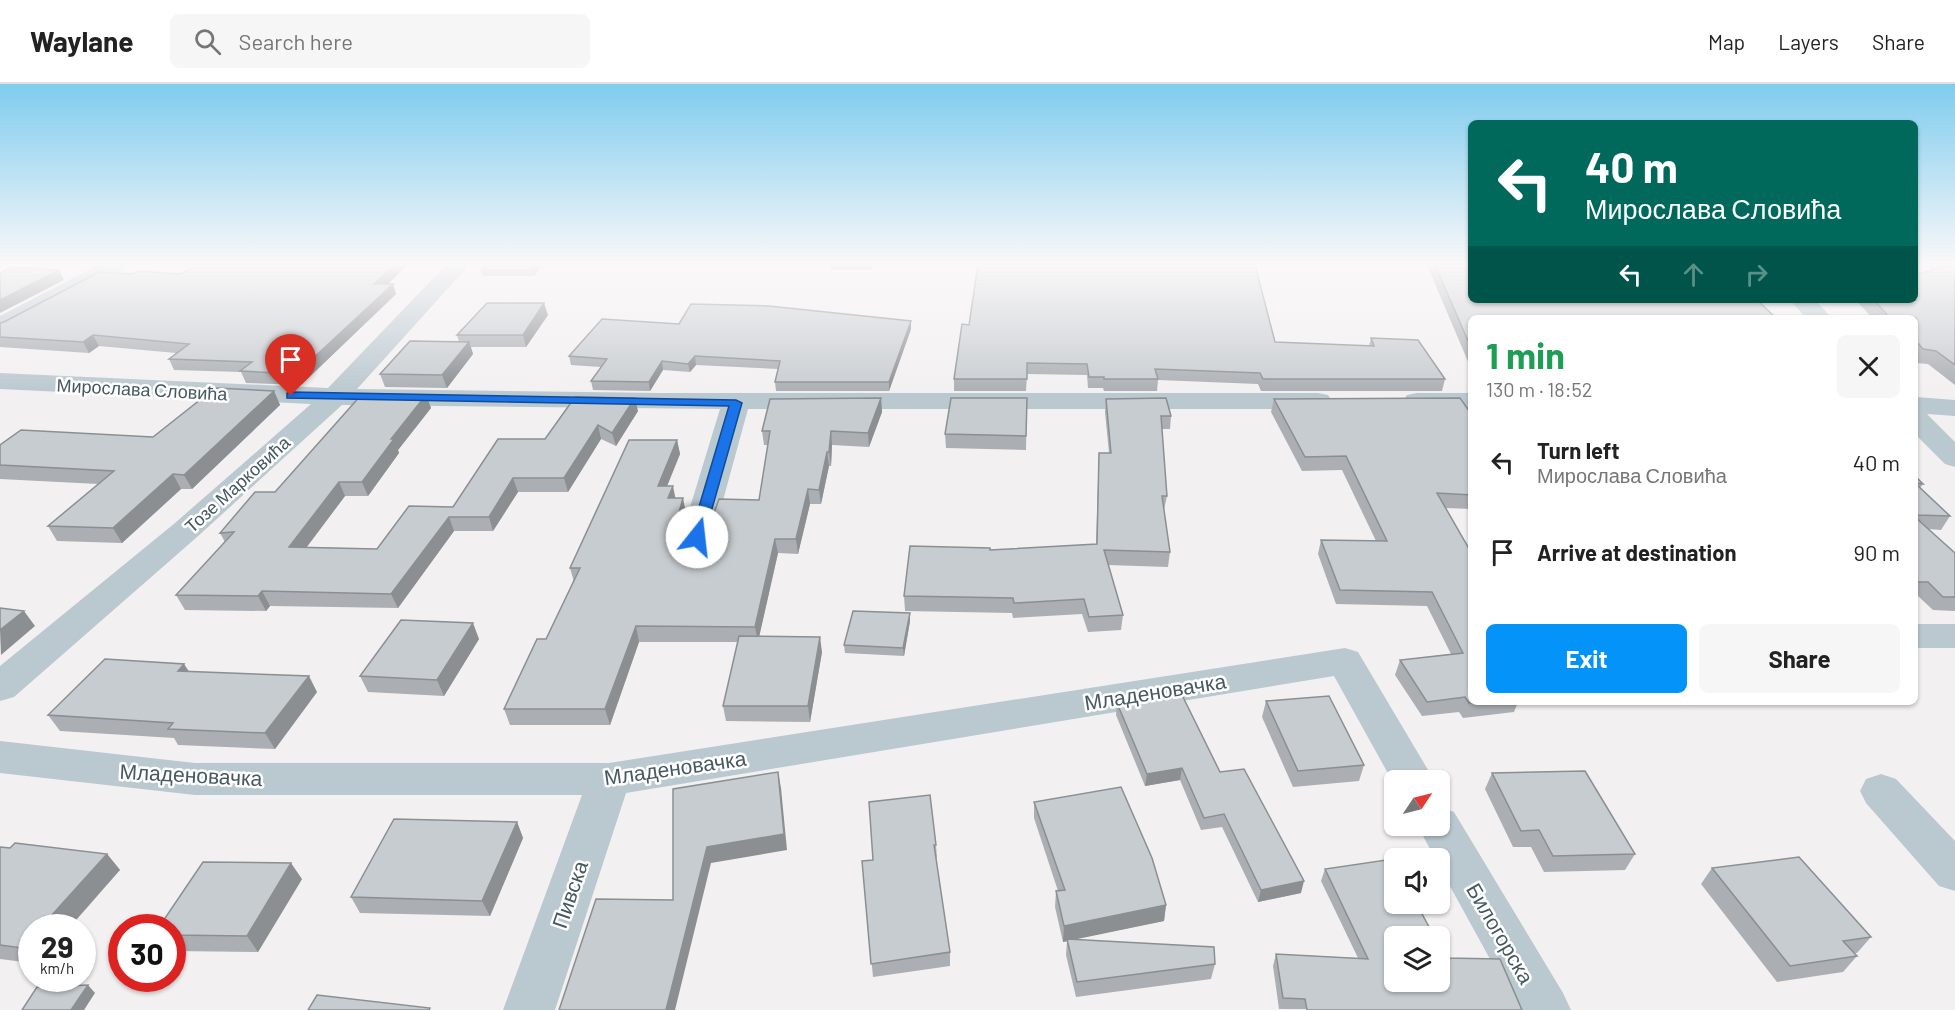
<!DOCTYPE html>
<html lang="en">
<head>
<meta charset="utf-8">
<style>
  :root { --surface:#fff; --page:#f6f6f6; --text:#222; --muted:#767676; --line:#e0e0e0; --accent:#0494f9 }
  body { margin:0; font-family:Barlow,sans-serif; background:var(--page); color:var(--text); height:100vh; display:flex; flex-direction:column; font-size:22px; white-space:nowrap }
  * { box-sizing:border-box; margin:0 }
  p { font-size:20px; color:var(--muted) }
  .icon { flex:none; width:33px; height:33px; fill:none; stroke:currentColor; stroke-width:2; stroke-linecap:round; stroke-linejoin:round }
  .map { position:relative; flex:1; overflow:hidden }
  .sheet { position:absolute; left:1468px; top:231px; width:450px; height:390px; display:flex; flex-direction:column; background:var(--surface); border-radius:9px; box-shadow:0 2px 4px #0004 }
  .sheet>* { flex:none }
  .hud { position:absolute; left:1468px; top:36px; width:450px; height:183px; border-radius:9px; box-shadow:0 2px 4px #0004; background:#00695c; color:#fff; overflow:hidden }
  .needle { width:39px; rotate:55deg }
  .fabs { position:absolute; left:1384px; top:686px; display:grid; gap:12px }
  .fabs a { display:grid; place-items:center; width:66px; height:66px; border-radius:9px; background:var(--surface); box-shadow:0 2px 4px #0004; font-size:30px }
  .speed { position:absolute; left:18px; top:830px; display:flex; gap:12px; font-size:30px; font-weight:700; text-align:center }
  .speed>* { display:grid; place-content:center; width:78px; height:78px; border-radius:50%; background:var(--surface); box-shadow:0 2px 4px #0004; line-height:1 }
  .speed small { font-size:15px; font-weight:400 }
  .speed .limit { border:9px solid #d22; background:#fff; color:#111 }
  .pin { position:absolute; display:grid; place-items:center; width:51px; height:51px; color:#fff; margin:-62px -26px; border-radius:50% 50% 50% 0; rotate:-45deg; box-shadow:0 0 6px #0007 }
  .pin .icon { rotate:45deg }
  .me { position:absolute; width:66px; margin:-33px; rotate:16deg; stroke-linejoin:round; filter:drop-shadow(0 0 4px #0008) }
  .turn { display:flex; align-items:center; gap:21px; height:126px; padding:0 18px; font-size:27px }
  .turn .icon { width:78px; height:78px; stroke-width:2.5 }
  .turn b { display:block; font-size:42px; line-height:51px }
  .lanes { display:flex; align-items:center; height:57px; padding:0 18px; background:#0003; justify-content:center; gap:30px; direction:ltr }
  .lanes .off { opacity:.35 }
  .round { display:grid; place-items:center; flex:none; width:63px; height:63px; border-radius:9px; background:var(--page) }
  .summary { display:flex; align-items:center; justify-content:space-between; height:102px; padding:0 18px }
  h1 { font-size:36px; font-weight:700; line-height:45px; color:#1e9e55 }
  .primary-button { display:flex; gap:12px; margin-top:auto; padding:12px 18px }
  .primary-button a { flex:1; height:69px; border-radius:9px; background:var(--accent); color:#fff; font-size:24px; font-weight:700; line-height:69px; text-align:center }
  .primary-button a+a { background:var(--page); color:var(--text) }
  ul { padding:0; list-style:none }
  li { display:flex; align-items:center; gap:18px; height:90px; padding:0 18px }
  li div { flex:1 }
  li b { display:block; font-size:22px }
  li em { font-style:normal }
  header { display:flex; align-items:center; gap:36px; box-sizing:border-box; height:84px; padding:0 30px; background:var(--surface); border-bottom:2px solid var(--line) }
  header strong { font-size:28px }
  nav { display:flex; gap:33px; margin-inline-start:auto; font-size:21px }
  .search { width:420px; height:54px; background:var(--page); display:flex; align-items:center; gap:15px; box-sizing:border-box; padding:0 21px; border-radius:9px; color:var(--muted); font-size:22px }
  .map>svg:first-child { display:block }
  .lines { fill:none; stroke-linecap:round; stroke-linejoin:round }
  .minor { fill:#bac8cf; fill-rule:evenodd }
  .wall { fill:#abafb3 }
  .shaded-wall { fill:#8b8f92 }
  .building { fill:#c7ccd0; stroke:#8b8f92; stroke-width:1.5 }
  .route { fill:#1a73e8; stroke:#114b97; stroke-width:1.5 }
  .labels { text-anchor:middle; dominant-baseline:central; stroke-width:5; stroke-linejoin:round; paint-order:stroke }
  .street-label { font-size:18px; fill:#465860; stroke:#fff }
  .near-street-label { font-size:21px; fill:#465860; stroke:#fff }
</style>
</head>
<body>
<header>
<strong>Waylane</strong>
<div class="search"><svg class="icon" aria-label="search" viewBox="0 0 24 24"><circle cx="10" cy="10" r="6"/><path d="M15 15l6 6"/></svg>Search here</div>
<nav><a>Map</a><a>Layers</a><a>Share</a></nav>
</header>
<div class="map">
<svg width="1955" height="926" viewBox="0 0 1955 926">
  <rect width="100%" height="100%" fill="#f3f0f1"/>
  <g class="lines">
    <g class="minor">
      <path d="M98,181H125L122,186L9,247L0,249V232Z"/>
      <path d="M446,181H469L357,305L659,309H1318L1328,311L1332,317L1328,323L1318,325H748L713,453L709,460L697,463L685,460L681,453L720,325L342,321L197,453L14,613L0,617V582L175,439L311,320L0,305V289L328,304Z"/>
      <path d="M1928,181H1955V193L1931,186Z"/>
      <path d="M1790,216H1815L1832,234H1806Z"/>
      <path d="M1417,309H1472V325H1417L1407,323L1403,317L1407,311Z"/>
      <path d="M1916,313L1955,316V332L1927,330L1955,358V383L1945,380L1916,351Z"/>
      <rect x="1916" y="540" width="39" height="24"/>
      <path d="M1345,564L1358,568L1434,696H1395V702L1334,592L626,709L555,926H503L582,711H195L0,689V657L195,679H609Z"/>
      <path d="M1881,690L1896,695L1955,757V807L1939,802L1866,719L1860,707L1866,695Z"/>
      <path d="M1440,723L1454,728L1563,909L1571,926H1518L1440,784V774H1435L1417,741H1440Z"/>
    </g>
  </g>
  <g class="wall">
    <path d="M407,181L388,200H393L396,210L301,301L246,299L241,288L174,286L169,275L176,269L99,262L89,269L0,263V239L133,190H181Z"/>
    <path d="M485,181H542L534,192H482L481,186Z"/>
    <path d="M830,181H873L872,186H831Z"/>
    <path d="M1427,181H1472V287Z"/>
    <path d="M1955,181V301L1928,280L1916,279V234H1872L1856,216H1916Z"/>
    <path d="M548,231L526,263H471L473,270L447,304L385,303L380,290L459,258L457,251Z"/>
    <path d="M911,237V245L889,307H776L775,298L778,285L696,281L690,288L663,286L650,307L593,306L591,297L601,283L571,281L569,272L679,240Z"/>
    <path d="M962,240L1275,258L1369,262L1371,254L1445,295L1442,307H1261L1258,300L1158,296L1157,307H1104L1103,304H1088L1087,291L1027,290L1026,307H954V295Z"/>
    <path d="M274,307L280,321L192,405H181L122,459L57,457L48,442L98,400L0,395V361L153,353Z"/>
    <path d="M426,311L431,324L398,366L399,369L368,412H345L307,463L377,465L453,423L545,355L638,327L616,362L601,355L568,408H518L493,447H454L398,524L270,522L266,527L185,526L176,511L225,458L220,449L275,408Z"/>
    <path d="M881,314L882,328L869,363L832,361L831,382H829L821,420H810L798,470L778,469L759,552L822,568L810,638L726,637L723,622L738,558H639L610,641H510L504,625L546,555L574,498L570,484L677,356L680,370L667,402L686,429L681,447L695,450L708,446L759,416L768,361H764L762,347Z"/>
    <path d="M1027,314L1026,366L946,364L945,350Z"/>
    <path d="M1106,315L1171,332L1170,345H1162L1167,412L1164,426L1170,468L1168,483L1108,481L1123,531L1121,546L1088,548L1082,530L1013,534L1012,529L905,527L904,512L1096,460L1099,369H1109L1105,328Z"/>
    <path d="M1274,315L1472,331V425L1445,424L1472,618H1518L1514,628L1463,634L1459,628L1422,632L1395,591L1400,576L1451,570L1427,522L1336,520L1318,470L1321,456L1376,457L1342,386L1302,387L1271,328Z"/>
    <path d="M1916,393L1923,400L1920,404L1950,432L1941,446L1928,445L1955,469V527L1933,526L1918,512H1916Z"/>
    <path d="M910,529V537L904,572L845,569L844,561Z"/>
    <path d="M479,555L444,612L368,608L360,592Z"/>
    <path d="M189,587L317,608L275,665L178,661L174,654L60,647L48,631Z"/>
    <path d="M1266,617L1364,681L1359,697L1293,703L1262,633Z"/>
    <path d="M1117,619L1220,688L1301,809L1258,818L1222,743L1201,746L1180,696L1145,702L1116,631Z"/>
    <path d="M1492,689L1635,770L1625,786L1544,788L1531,763H1513L1485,705Z"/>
    <path d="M1034,718L1166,821L1164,837L1074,855L1215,880L1211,895L1076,913L1066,871L1067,857L1063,858L1055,823L1056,807H1058L1034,734Z"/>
    <path d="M517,738L523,754L490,832L360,829L351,813Z"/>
    <path d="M936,761L937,774H936L950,868V882L873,893L862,777L873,776Z"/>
    <path d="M0,763L107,770L120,786L32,843V879L0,875Z"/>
    <path d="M1712,784L1871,853L1857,869H1854L1857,872L1843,888L1777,898L1701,800Z"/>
    <path d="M1325,785L1446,874L1522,926L1279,925L1273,882L1276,870L1358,874L1321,797Z"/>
    <path d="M302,795L258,868L172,867V843Z"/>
  </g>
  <g class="shaded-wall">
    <path d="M394,181H407L378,210L374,200Z"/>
    <path d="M536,181H542L534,192L532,186Z"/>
    <path d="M59,186L64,196L0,229V216Z"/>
    <path d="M393,200L396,210L301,301L296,290Z"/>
    <path d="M544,219L548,231L526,263L523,251Z"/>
    <path d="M911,237V245L889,307V298Z"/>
    <path d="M93,251L99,262L89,269L83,258Z"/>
    <path d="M469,258L473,270L447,304L442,291Z"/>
    <path d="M695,272L696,281L690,288L688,280Z"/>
    <path d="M662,277L663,286L650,307L649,298Z"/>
    <path d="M274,307L280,321L192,405L184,391Z"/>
    <path d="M426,311L431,324L398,366L399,369L368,412L362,398L391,355Z"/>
    <path d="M635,314L638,327L616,362L612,349Z"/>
    <path d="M881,314L882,328L869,363L868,349Z"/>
    <path d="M598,341L601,355L568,408L564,394Z"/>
    <path d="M831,347L832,361L831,382L829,368Z"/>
    <path d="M677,356L680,370L661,417L658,402Z"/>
    <path d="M827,368L829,382L821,420L819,406Z"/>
    <path d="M173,390L181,405L122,459L113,444Z"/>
    <path d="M513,394L518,408L493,447L489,433Z"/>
    <path d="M339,398L345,412L296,477L289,463Z"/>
    <path d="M673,402L676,417L668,414Z"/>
    <path d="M808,405L810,420L798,470L796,455Z"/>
    <path d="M683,414L686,429L679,454L676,439Z"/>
    <path d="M449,433L454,447L398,524L391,510Z"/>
    <path d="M775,455L778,469L758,558L755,543Z"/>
    <path d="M262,507L270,522L266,527L258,512Z"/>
    <path d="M24,527L35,542L1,571L0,546Z"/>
    <path d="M910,529V537L904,572L903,564Z"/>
    <path d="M473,539L479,555L444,612L437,596Z"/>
    <path d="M636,542L639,558L610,641L605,625Z"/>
    <path d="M820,553L822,568L810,638L808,622Z"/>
    <path d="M184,580L194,595L178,587Z"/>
    <path d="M309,592L317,608L275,665L265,649Z"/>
    <path d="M1182,684L1180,696L1145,702L1147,690Z"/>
    <path d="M778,688L781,704L787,766L711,779L675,926H666L707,763Z"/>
    <path d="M517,738L523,754L490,832L482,817Z"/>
    <path d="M107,770L120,786L70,843H41Z"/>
    <path d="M291,779L302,795L258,868L247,852Z"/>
    <path d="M1304,797L1301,809L1258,818L1261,806Z"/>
    <path d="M1166,821L1164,837L1063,858L1064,842Z"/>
    <path d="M32,853V874L22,864Z"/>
    <path d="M88,901L95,909L84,926H71Z"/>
  </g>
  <g class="building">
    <path d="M197,181H394L374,200H393L296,290L240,287L252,278L169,275L189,260L93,251L83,258L0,253V239L4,238L99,188L133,190L139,187L181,190Z"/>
    <path d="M485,181H536L532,186H481Z"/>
    <path d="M978,181H1255L1275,258L1374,262L1371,254L1418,256L1445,295H1263L1260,289L1155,285L1158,295H1104V293H1089L1087,280L1027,279V295H954L962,240L969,241Z"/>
    <path d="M1435,181H1472V216H1757L1776,234H1472V266Z"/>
    <path d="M1954,181H1955V281L1936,267L1923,265L1916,257V234H1890L1874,216H1916V190Z"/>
    <path d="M11,183L59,186L0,216V189Z"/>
    <path d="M487,219H544L523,251H457Z"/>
    <path d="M691,220L769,222L911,237L889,298H775L780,277L695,272L688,280L662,277L649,298L591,297L607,275L569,272L602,235L679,240Z"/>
    <path d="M410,257L469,258L442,291L380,290Z"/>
    <path d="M215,304L274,307L184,391L173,390L113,444L48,442L114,387L0,381V361L21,346L153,353Z"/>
    <path d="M362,310L426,311L391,355H394L362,398H339L289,463L377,465L409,422L453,423L498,355H545L575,313L635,314L612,349L598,341L564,394H513L489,433H449L391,510L262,507L258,512L176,511L234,448L220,449L255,408H275Z"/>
    <path d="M881,314L868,349L831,347L829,368H827L819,406L808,405L796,455H775L755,543L636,542L605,625H504L537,555H546L580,484H570L629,356H677L658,402H673L668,414H683L676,439L681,447L695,450L708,446L719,415L759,416L770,347H762L770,315Z"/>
    <path d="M951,314H1027L1026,352L945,350Z"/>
    <path d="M1166,314L1171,332H1161L1167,412H1162L1170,468L1104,466L1123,531L1089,533L1084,515L1014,519L1013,514L904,512L910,462L990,464V466L1097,460L1099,369H1111L1106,315Z"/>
    <path d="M1460,314L1472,331V411L1437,409L1472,470V618H1478L1469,619L1465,613L1427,618L1400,576L1463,569L1432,508L1340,506L1321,456L1387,457L1346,372L1305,373L1274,315Z"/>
    <path d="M1916,393L1923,400L1916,399Z"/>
    <path d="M1916,400L1950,432L1916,431Z"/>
    <path d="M1916,434L1955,469V513H1943L1928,498H1916Z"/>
    <path d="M0,524L24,527L0,546Z"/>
    <path d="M853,527L910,529L903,564L844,561Z"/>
    <path d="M401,536L473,539L437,596L360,592Z"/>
    <path d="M739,552L820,553L808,622H723Z"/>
    <path d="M105,575L184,580L178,587L309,592L265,649L168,645L173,639L48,631Z"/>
    <path d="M1181,609L1220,688L1244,685L1304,797L1261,806L1224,730L1204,734L1182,684L1147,690L1117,619Z"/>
    <path d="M1329,612L1364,681L1298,687L1266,617Z"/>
    <path d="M1585,687L1635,770L1553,772L1539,746L1521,747L1492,689Z"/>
    <path d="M778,688L784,750L707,763L666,926H559L596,815L673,816V705Z"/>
    <path d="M1121,703L1152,774L1166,821L1064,842L1056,807L1065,806L1034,718Z"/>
    <path d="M930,711L936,761H934L950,868L871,880L862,777L873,776L869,718Z"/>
    <path d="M394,735L517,738L482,817L351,813Z"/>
    <path d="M15,759L107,770L41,843H32V853L22,864L0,861V763L10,764Z"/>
    <path d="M1799,773L1871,853L1843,857L1857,872L1790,882L1712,784Z"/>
    <path d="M1393,775L1395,780V819H1416L1434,852H1395V897H1440V863L1446,874L1500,875L1522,926H1307L1305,915L1283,914L1276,870L1368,875L1325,785Z"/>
    <path d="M203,778L291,779L247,852L172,851V843H159Z"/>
    <path d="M1067,855L1214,863L1215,880L1077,898Z"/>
    <path d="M88,901L71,926H22L37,903Z"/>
    <path d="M317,911L430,924L429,926H308Z"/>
  </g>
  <linearGradient id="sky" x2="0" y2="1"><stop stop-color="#7fccee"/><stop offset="0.58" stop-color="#faf8f9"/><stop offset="1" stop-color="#faf8f9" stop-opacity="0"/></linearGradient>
  <rect width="1955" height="310" fill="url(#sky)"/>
  <path class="route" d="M291,308L736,316L742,319L704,453L697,457L690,453L729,322L287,314V309Z"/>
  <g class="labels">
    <g class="street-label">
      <text transform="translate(142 305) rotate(3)">Мирослава Словића</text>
      <text transform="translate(237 400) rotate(-42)">Тозе Марковића</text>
    </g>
    <g class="near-street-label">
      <text transform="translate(1155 607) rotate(-9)">Младеновачка</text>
      <text transform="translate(675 683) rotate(-8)">Младеновачка</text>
      <text transform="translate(191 690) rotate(3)">Младеновачка</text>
      <text transform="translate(569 810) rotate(-71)">Пивска</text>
      <text transform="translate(1501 849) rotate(60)">Билогорска</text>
    </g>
  </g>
</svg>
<div class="fabs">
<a><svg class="needle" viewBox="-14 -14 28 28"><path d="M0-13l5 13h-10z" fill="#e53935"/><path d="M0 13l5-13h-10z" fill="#767676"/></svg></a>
<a><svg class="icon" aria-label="sound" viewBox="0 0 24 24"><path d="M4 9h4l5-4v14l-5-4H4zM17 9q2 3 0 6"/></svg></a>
<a><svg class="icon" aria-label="layers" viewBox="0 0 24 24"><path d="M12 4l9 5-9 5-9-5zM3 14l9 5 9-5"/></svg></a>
</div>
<div class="speed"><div>29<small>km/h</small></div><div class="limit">30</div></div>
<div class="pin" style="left:291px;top:312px;background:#d93025"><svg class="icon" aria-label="arrive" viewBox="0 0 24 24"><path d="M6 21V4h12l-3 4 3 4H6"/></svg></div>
<svg class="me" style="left:697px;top:453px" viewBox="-20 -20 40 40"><circle r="19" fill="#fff"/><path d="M0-13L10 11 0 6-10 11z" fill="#1a73e8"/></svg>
<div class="hud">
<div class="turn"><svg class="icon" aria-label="left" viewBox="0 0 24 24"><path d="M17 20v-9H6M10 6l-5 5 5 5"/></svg><div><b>40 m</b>Мирослава Словића</div></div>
<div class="lanes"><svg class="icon" aria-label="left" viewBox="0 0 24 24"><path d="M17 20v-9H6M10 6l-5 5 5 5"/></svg><svg class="icon off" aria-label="ahead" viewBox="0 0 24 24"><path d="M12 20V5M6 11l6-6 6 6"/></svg><svg class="icon off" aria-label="right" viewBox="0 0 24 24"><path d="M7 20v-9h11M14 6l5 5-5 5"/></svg></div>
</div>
<section class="sheet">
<div class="summary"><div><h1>1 min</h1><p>130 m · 18:52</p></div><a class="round"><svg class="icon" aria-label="close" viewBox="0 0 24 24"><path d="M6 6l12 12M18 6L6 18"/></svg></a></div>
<ul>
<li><svg class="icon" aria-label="left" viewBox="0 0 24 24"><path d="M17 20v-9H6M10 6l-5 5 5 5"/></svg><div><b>Turn left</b><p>Мирослава Словића</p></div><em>40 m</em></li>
<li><svg class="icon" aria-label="arrive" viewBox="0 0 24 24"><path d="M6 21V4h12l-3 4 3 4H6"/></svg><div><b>Arrive at destination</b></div><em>90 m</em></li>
</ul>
<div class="primary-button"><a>Exit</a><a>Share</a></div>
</section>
</div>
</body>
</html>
